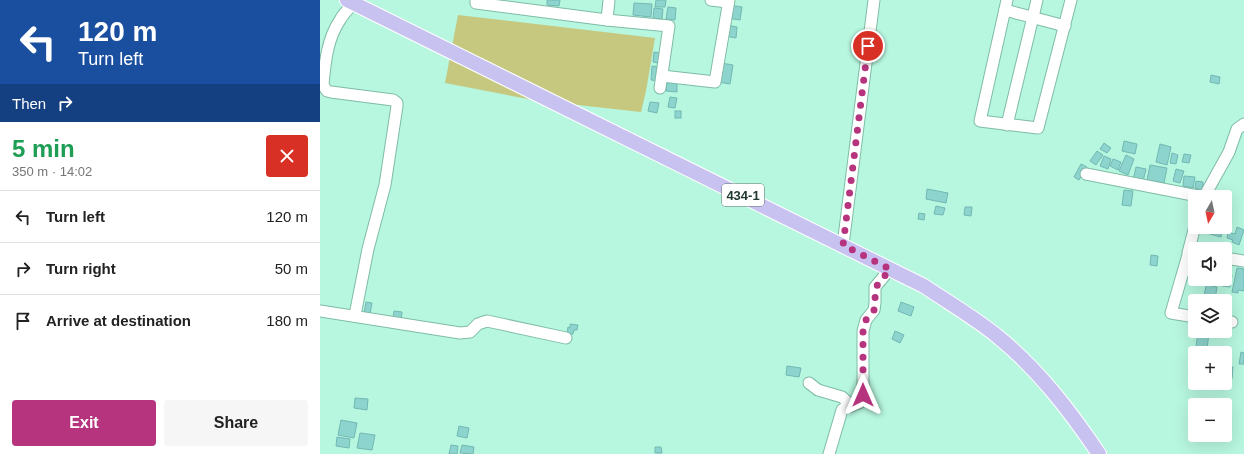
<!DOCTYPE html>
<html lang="en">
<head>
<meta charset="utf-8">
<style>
  :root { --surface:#fff; --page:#f6f6f6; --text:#222; --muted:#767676; --line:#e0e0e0; --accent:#b6347e }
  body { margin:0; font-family:Arial,sans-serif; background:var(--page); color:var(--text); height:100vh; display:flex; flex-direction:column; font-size:15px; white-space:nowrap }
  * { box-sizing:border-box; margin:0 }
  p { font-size:13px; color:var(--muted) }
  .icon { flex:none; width:22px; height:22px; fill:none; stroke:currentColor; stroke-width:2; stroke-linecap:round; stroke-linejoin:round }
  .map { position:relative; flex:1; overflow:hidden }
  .sheet { display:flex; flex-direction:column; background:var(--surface); width:320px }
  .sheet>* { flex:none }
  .top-card { background:#1a4fa0; color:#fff; overflow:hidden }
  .needle { width:26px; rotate:189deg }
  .buttons { position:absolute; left:868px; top:190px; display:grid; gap:8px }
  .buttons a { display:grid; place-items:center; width:44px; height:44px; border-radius:4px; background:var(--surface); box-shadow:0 4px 16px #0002; font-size:20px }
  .pin { position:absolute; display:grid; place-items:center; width:34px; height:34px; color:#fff; margin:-17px; border:2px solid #fff; border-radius:50%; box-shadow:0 1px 4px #0007 }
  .me { position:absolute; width:44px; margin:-22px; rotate:0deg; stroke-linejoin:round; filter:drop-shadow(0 0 3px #0008) }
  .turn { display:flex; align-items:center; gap:14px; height:84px; padding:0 12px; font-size:18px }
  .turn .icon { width:52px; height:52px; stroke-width:2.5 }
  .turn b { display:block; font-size:28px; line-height:34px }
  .then { display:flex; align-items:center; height:38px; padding:0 12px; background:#0003; gap:8px; font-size:15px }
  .round { display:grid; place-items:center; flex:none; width:42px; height:42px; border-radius:4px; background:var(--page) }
  .overview { display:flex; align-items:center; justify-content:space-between; height:68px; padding:0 12px }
  h1 { font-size:24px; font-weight:600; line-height:30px; color:#1e9e55 }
  .button { display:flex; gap:8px; margin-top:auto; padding:8px 12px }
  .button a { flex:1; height:46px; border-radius:4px; background:var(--accent); color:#fff; font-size:16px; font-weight:600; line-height:46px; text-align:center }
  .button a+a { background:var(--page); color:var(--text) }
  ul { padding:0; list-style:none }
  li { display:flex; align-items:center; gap:12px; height:52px; padding:0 12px; border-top:1px solid var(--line) }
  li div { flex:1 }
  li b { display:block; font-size:15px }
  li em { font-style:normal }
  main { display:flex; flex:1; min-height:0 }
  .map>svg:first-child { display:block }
  .green { fill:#c6c87f }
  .building { fill:#8ed4ce; stroke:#72b8b3 }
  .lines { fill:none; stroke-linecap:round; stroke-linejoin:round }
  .minor-casing { stroke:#7fbca6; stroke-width:13 }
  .major-casing { stroke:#fff; stroke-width:16 }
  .minor { stroke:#fff; stroke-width:11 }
  .major { stroke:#c8c2f1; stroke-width:14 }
  .route { stroke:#b6347e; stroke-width:7; stroke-dasharray:0 12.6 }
  .labels { text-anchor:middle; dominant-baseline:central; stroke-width:3.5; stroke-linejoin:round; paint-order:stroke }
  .shield { fill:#fff; stroke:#63746e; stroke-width:1 }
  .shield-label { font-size:13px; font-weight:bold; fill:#203930 }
</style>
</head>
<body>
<main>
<section class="sheet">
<div class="top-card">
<div class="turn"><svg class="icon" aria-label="left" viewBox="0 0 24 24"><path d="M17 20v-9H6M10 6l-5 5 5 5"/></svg><div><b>120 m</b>Turn left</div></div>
<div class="then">Then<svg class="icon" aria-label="right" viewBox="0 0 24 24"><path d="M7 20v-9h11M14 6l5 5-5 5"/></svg></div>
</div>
<div class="overview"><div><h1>5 min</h1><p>350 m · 14:02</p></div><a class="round" style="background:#d93025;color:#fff"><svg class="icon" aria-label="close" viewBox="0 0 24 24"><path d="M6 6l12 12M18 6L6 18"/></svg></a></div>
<ul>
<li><svg class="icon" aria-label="left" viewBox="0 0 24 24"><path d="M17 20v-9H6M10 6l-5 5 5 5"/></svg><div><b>Turn left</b></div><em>120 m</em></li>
<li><svg class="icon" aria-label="right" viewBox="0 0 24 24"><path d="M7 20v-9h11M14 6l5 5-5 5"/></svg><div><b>Turn right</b></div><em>50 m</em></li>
<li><svg class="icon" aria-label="arrive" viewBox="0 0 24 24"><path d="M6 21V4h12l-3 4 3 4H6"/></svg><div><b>Arrive at destination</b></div><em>180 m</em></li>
</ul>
<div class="button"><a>Exit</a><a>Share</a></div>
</section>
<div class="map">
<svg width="924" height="454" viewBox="0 0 924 454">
  <rect width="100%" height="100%" fill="#b7f6df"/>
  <path class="green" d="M138,15L335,38L326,91L321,112L213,100L125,83Z"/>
  <g class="building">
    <path d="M227,0H240L239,6L227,5Z"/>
    <path d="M336,0H346L345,7H335Z"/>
    <path d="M314,3L332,4L331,17L313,15Z"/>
    <path d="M409,5L422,7L420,20L407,18Z"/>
    <path d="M348,7L356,8L355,20L346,19Z"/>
    <path d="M334,8L343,9L342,19L333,18Z"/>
    <path d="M407,25L417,27L416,38L405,36Z"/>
    <path d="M334,52L340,53L338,63L333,62Z"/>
    <path d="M401,63L413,65L410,84L398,82Z"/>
    <path d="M332,66L341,67L339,81L331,80Z"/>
    <path d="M891,75L900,77L899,84L890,82Z"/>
    <path d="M347,81H357V92L346,91Z"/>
    <path d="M350,97L357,98L355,108L348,107Z"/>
    <path d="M330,102L339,103L337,113L328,111Z"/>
    <rect x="355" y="111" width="6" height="7"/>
    <path d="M804,141L817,144L815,154L802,151Z"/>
    <path d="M784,143L791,148L787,153L780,149Z"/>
    <path d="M840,144L851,147L847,165L836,162Z"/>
    <path d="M777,151L783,155L776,165L770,161Z"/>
    <path d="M852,153L858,155L856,164L850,163Z"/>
    <path d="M864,154L871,155L869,163L862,162Z"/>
    <path d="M806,155L814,159L808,175L799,171Z"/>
    <path d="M784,156L791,159L788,169L780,166Z"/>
    <path d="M793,159L801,162L798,170L790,166Z"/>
    <path d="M761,164L767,167L759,180L754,177Z"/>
    <path d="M830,165L847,168L844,183L827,180Z"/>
    <path d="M816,167L826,169L823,182L813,180Z"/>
    <path d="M856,169L864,171L860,183L853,181Z"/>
    <path d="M864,176L875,177L873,188L863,186Z"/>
    <path d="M876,181L883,182L882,190L875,188Z"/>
    <path d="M607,189L628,193L626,203L606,199Z"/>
    <path d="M804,190L813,191L811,206L802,205Z"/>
    <path d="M616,206L625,208L623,215L614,214Z"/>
    <path d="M645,207H652L651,216L644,215Z"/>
    <path d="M599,213L605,214L604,220L598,219Z"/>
    <path d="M888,227H903L901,237L886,233Z"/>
    <path d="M917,227L924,230L919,245L912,242L913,240L907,238L908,232L915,234Z"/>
    <path d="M895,243L903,245L902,249H894Z"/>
    <path d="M831,255L838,256L837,266L830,265Z"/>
    <path d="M917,268L924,269V291L918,290V293L912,292Z"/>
    <path d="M905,274L912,275L910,287L902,286L903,279H905Z"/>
    <path d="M886,285L897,287L895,299L884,297Z"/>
    <path d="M46,302L52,303L50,314L44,313Z"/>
    <path d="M581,302L594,307L591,316L578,311Z"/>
    <path d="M74,311L82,312L81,321L73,319Z"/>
    <path d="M250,324L258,325L257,330H254L253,334L247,333L248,327L250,328Z"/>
    <path d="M575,331L584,335L580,343L572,339Z"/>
    <path d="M878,332L889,333L887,349L876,347Z"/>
    <path d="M921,352L924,353V364H919Z"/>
    <path d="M467,366L481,368L479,377L466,375Z"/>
    <path d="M905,366L913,367L912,379L905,378Z"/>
    <path d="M35,398L48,399L47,410L34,408Z"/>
    <path d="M21,420L37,423L34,438L18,435Z"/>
    <path d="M139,426L149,428L147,438L137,436Z"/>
    <path d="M40,433L55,435L52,450L37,448Z"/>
    <path d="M17,437L30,439L29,448L16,446Z"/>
    <path d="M131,445L138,446L137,454H129Z"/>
    <path d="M142,445L154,447L153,454L140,453Z"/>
    <path d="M335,447H341L342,453H335Z"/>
  </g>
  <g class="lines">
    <g class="minor-casing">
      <g id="minor">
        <path d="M156,0V3L287,20L349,26L340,88"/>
        <path d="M391,0L408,2"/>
        <path d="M687,0L660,121L718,128L751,0"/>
        <path d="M34,3C29,8 23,14 20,20C7,39 5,63 3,85L7,91L11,92L73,100L77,103V106L65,185L48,249L35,315"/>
        <path d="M685,10L745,26"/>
        <path d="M287,20L289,0"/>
        <path d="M342,76L395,82L409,0"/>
        <path d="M687,125L717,0"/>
        <path d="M766,174L883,197"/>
        <path d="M884,197L909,152L917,129L924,124"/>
        <path d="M875,226L868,253V255L851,313L875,317"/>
        <path d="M523,245L554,0"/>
        <path d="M905,258L924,261"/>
        <path d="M0,311L140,333L150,332L158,324L167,321L246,338"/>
        <path d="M905,321L912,322"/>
        <path d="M489,383L498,390L522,397L532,406"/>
        <path d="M509,454L522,410L526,407L539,403L543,395V331L546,320L554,310L555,303V287L570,269"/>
      </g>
    </g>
    <g class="major-casing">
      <path id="major" d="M27,0L604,286C629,303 655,318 677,336C718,369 750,411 779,454"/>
    </g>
    <use href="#minor" class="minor"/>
    <use href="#major" class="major"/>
  </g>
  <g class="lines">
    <path class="route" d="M543,395V331L546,320L554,310L556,287L570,269L523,245L548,46"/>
  </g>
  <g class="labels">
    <rect class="shield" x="402" y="184" width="42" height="22" rx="3"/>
    <g class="shield-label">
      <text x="423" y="195">434-1</text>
    </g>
  </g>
</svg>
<div class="buttons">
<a><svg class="needle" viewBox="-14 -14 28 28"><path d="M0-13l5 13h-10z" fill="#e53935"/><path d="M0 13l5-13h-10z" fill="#767676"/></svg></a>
<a><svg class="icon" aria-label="sound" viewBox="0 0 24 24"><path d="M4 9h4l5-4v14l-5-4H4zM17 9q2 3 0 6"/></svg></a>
<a><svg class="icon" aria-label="layers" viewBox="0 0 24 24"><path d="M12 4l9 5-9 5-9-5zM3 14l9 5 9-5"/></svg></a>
<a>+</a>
<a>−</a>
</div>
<div class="pin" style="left:548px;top:46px;background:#d93025"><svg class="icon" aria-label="arrive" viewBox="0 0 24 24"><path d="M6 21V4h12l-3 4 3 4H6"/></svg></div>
<svg class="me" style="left:543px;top:395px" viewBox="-20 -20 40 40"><path d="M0-17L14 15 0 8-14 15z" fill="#b6347e" stroke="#fff" stroke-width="4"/></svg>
</div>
</main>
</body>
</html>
